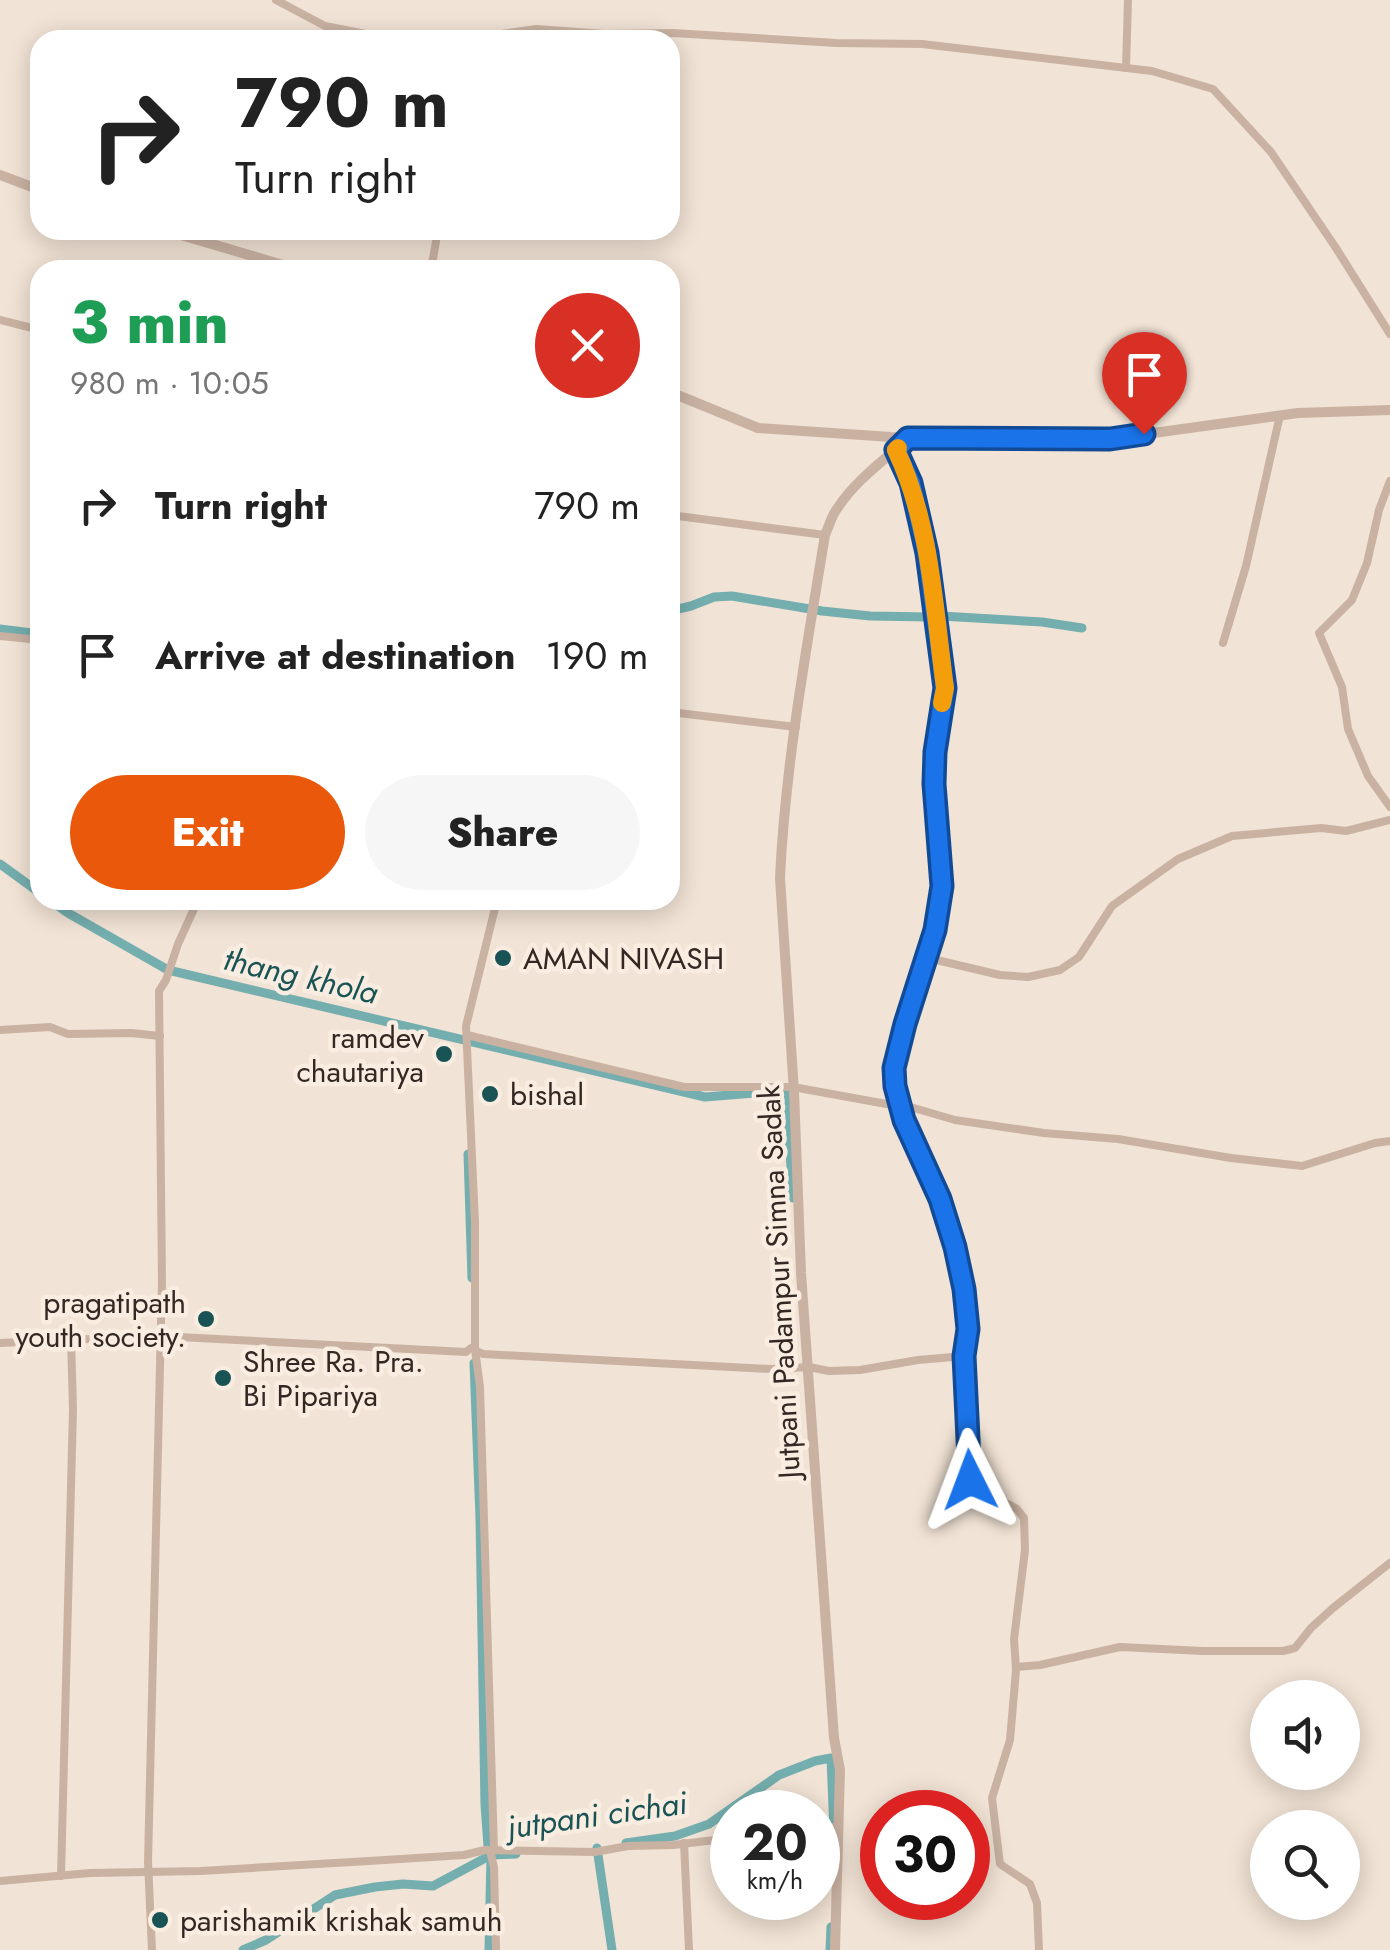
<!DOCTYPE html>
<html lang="en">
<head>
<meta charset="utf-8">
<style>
  :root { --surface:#fff; --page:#f6f6f6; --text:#222; --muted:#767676; --accent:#ea580c }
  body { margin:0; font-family:Jost,sans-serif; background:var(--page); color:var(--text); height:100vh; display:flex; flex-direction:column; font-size:38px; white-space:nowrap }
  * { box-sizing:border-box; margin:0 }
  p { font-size:32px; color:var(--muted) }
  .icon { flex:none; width:55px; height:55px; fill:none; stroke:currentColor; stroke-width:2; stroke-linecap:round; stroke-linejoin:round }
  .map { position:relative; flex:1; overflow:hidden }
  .sheet { position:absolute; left:30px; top:260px; width:650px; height:650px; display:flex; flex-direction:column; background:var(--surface); border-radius:30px; box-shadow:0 5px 25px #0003 }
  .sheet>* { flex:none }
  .guide { position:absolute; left:30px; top:30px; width:650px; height:210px; border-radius:30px; box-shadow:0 5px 25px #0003; background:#fff; color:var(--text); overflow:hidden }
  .buttons { position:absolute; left:1250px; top:1680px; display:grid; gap:20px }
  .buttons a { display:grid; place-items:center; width:110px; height:110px; border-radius:50%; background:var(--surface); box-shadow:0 5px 25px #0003; font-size:50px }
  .speed { position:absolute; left:710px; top:1790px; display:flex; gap:20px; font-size:50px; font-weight:700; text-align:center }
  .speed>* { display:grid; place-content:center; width:130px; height:130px; border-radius:50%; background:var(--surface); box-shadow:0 5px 25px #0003; line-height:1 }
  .speed small { font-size:25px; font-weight:400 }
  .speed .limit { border:15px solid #d22; background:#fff; color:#111 }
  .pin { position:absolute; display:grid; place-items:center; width:85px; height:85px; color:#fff; margin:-102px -42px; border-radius:50% 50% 50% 0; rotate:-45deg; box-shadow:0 0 10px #0007 }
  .pin .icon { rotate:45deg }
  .me { position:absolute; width:110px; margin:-55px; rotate:357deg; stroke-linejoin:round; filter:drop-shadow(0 0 8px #0008) }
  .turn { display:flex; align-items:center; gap:35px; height:210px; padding:0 40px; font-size:45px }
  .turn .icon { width:130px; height:130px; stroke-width:2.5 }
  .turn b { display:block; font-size:70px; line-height:85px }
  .round { display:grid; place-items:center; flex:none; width:105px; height:105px; border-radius:52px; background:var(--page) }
  .overview { display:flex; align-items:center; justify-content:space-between; height:170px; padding:0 40px }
  h1 { font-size:60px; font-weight:800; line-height:75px; color:#1e9e55 }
  .cta { display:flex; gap:20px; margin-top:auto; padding:20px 40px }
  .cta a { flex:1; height:115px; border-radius:60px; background:var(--accent); color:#fff; font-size:40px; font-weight:800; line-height:115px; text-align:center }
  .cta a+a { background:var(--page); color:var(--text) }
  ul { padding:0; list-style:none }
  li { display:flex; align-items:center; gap:30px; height:150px; padding:0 40px }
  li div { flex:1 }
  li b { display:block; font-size:38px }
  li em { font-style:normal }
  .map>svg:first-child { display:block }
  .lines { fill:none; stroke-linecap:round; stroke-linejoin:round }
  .canal { stroke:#74aeae; stroke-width:9 }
  .minor { stroke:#c9b2a2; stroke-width:8 }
  .tertiary { stroke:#c9b2a2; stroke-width:10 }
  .route-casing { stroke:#114b97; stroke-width:25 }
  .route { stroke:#1a73e8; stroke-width:18 }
  .slow { stroke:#f59e0b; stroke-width:18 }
  .poi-dot { fill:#1a5355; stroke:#f9ede1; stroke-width:4 }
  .labels { text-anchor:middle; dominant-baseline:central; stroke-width:9; stroke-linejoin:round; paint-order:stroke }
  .poi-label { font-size:30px; fill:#332824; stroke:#f9ede1; text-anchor:start }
  .street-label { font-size:30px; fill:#332824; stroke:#f9ede1 }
  .water-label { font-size:32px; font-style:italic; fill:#1a5355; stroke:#f9ede1 }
</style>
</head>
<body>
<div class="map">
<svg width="1390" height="1950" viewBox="0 0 1390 1950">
  <rect width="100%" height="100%" fill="#f1e3d5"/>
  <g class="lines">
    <g class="canal">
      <path d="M670,611L691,606L714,597L732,596L822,611L870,616L930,617"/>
      <path d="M941,616L1042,622L1082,628"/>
      <path d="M0,629L40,634"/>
      <path d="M0,864L40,893"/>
      <path d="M50,900L68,913L168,970L705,1097L791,1090"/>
      <path d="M786,1091L793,1198"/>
      <path d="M468,1154L472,1278"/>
      <path d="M474,1363L480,1518L485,1805L488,1846L491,1855L489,1950"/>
      <path d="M626,1843L675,1836L709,1824L779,1775L815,1761L831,1758L834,1832"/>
      <path d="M597,1848L612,1950"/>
      <path d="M243,1950L266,1940L335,1895L375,1887L403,1884L433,1886L491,1855L516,1854"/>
      <path d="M830,1950L831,1927"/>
    </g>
    <g class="minor">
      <path d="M276,0L325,26L381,37L466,39L536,29L605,34L673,33L836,43L922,44L1152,71L1213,89L1271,152L1336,248L1390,334"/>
      <path d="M1126,68L1128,0"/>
      <path d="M431,270L438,230"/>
      <path d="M0,320L40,330"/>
      <path d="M896,450L911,483L927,553L945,688L935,752L934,785L942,886L935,931L905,1023L894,1068L895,1086L903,1120L940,1199L955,1247L964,1289L968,1329L964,1356L973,1494L976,1498L985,1502L1008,1504L1017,1509L1024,1518L1025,1550L1014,1639L1016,1670L1010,1740L992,1798L1000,1864L1030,1884L1037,1903L1039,1950"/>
      <path d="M1390,481L1379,510L1367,563L1352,600L1319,633L1342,687L1348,729L1368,776L1390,807"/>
      <path d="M670,515L825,535"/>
      <path d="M0,636L40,640"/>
      <path d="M1223,643L1246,566L1280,415"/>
      <path d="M670,712L796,727"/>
      <path d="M928,958L1000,975L1028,977L1060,970L1079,957L1112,906L1178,859L1232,836L1321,828L1346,831L1390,820"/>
      <path d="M0,1030L50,1027L68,1034L131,1033L160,1036"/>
      <path d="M467,1035L684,1087H793L892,1105L900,1104L955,1120L1044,1133L1118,1139L1231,1158L1302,1166L1375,1143L1390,1141"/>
      <path d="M0,1343L159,1336L466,1352L471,1348L483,1354L771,1369L809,1367L829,1371L860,1370L918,1360L964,1356"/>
      <path d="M1016,1667L1040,1665L1120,1647L1203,1651H1283L1295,1648L1311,1628L1333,1608L1390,1563"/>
      <path d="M818,1831L839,1826"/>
      <path d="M684,1843L689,1950"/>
      <path d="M61,1876L73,1409L71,1339"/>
      <path d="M0,1881L90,1873L201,1871L369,1861L464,1855L485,1850L595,1852L628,1846L673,1845L732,1838"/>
      <path d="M152,1950L148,1862L162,1283L159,991L166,980L178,944L198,900"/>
      <path d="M496,1950L494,1867L491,1855L494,1850L480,1387L475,1349V1223L466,1026L497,900"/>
    </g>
    <g class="tertiary">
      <path d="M0,175L40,190"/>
      <path d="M164,230L300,270"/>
      <path d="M670,392L758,428L891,437L1110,439L1298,413L1390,410"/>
      <path d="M835,1950L840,1770L834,1738L801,1273L794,1092L780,878C785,766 807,646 825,535C829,526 832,514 839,506C857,479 885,460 908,438"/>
    </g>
  </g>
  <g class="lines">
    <g class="route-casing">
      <path id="route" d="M970,1480L964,1356L968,1329L964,1289L955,1247L940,1199L904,1120L895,1086L894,1068L905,1024L935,930L942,886L934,784L935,752L945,688L927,553L911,483L896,450L908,438L1110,439L1144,434"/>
    </g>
    <use href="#route" class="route"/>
    <path class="slow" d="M898,448L896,450C931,524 934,608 945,688L942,703"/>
  </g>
  <g class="poi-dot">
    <circle cx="503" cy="958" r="10"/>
    <circle cx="444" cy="1054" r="10"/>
    <circle cx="490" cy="1094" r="10"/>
    <circle cx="206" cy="1319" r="10"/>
    <circle cx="223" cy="1378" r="10"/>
    <circle cx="160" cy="1920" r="10"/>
  </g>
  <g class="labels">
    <g class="poi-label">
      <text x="523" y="958">AMAN NIVASH</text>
      <text x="424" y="1037" text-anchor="end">ramdev<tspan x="424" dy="34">chautariya</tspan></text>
      <text x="510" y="1094">bishal</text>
      <text x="186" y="1302" text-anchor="end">pragatipath<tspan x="186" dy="34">youth society.</tspan></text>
      <text x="243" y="1361">Shree Ra. Pra.<tspan x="243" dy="34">Bi Pipariya</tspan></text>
      <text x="180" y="1920">parishamik krishak samuh</text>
    </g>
    <g class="street-label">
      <text transform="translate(779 1282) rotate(-93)">Jutpani Padampur Simna Sadak</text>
    </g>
    <g class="water-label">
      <text transform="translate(301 976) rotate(13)">thang khola</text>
      <text transform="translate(597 1815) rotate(-8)">jutpani cichai</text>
    </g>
  </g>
</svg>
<div class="buttons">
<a><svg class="icon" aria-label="sound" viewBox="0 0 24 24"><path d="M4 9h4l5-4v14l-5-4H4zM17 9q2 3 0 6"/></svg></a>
<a><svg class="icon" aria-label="search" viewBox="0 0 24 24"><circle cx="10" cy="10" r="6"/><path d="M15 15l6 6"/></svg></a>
</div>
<div class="speed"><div>20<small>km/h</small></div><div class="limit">30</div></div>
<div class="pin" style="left:1144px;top:434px;background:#d93025"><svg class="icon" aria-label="arrive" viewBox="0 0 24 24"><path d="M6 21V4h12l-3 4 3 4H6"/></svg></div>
<svg class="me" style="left:970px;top:1480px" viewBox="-20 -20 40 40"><path d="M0-17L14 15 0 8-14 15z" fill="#1a73e8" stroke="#fff" stroke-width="4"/></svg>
<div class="guide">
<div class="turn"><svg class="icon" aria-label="right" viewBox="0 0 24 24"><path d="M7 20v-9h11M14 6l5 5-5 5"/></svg><div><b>790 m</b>Turn right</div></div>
</div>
<section class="sheet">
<div class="overview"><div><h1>3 min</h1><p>980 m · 10:05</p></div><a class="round" style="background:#d93025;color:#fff"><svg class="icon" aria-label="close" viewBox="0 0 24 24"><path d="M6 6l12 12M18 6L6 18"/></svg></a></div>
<ul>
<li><svg class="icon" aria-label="right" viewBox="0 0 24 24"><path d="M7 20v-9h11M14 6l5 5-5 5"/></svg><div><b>Turn right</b></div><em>790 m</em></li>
<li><svg class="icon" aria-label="arrive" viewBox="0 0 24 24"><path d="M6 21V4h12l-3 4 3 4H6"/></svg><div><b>Arrive at destination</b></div><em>190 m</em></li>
</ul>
<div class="cta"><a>Exit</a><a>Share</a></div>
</section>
</div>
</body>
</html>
